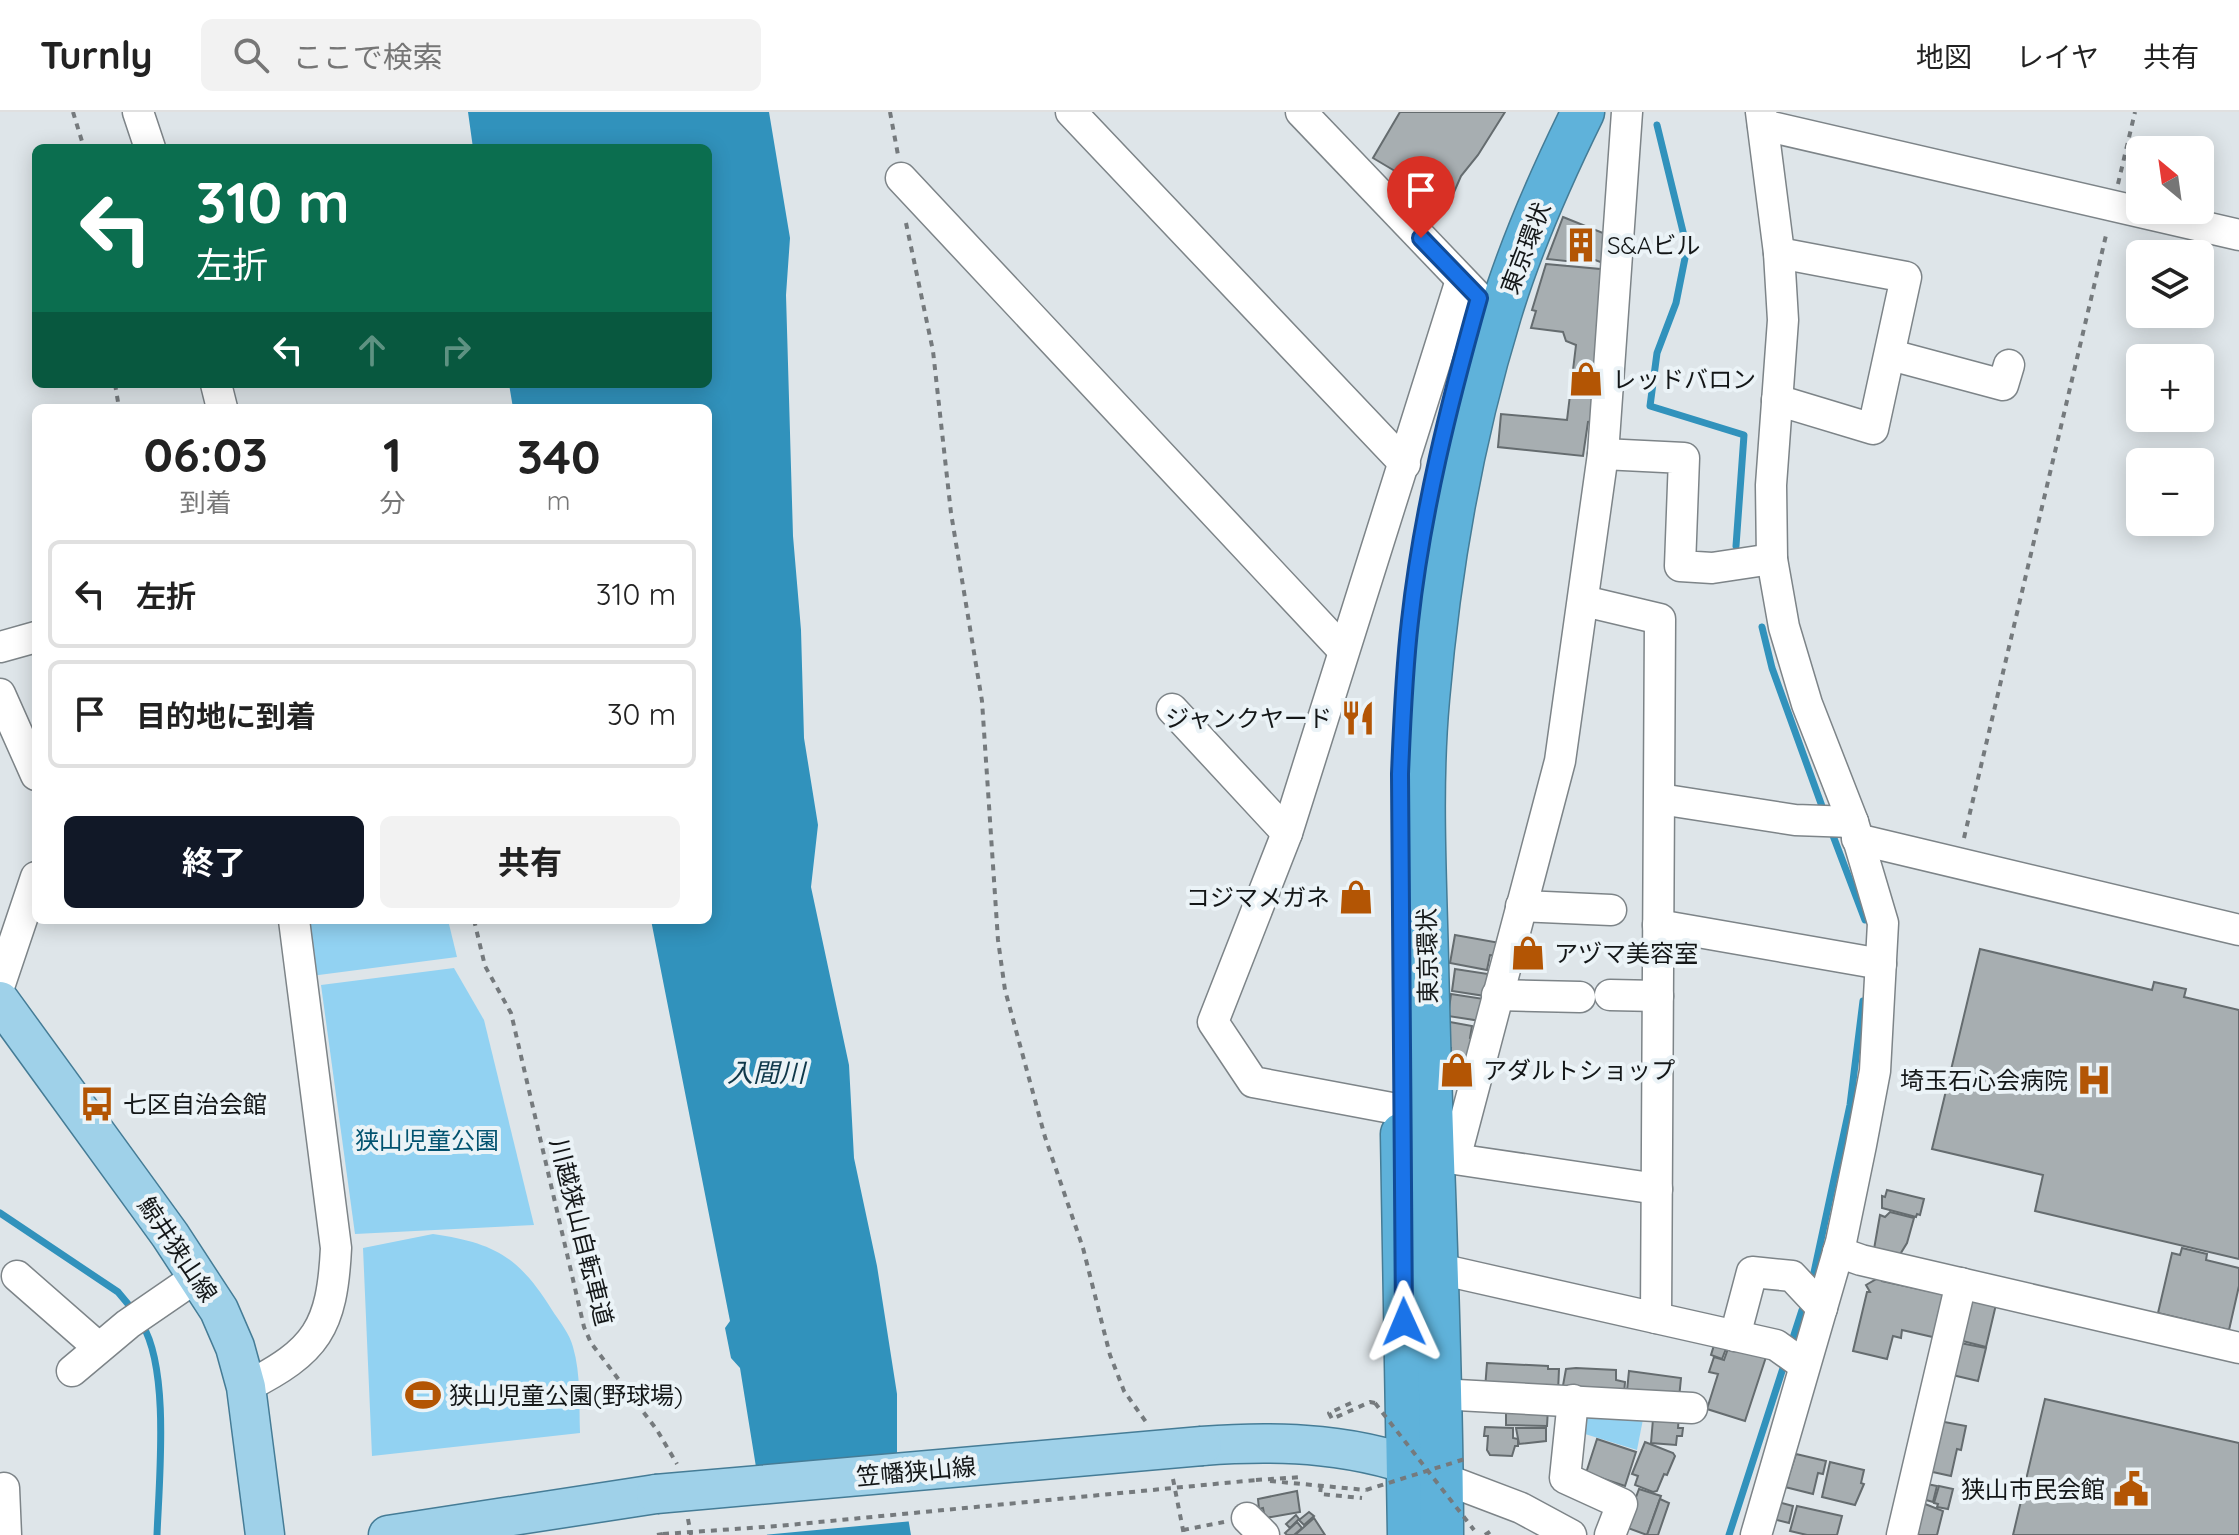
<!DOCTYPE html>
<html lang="ja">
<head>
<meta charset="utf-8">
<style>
  :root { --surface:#fff; --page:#f2f2f2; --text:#222; --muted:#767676; --line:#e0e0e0; --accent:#111827 }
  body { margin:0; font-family:Quicksand,"Noto Sans JP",sans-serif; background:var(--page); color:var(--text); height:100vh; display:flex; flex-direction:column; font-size:30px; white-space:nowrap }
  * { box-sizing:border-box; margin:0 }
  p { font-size:26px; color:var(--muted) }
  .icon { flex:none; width:44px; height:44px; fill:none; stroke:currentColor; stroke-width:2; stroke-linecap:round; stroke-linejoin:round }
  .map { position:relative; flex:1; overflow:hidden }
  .drawer { position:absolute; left:32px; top:292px; width:680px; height:520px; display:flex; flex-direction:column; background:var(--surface); border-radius:12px; box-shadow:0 4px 20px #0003 }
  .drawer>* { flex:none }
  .guide { position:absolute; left:32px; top:32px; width:680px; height:244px; border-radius:12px; box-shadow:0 4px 20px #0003; background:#0b6e4f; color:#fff; overflow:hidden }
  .needle { width:52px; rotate:331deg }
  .fabs { position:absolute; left:2126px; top:24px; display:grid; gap:16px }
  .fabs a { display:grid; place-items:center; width:88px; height:88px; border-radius:12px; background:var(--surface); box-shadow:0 4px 20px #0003; font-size:40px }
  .pin { position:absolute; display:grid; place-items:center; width:68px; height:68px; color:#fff; margin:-82px -34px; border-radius:50% 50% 50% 0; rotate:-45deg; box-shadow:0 0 8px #0007 }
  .pin .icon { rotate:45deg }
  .me { position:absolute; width:88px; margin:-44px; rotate:359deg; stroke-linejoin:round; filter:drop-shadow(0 0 6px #0008) }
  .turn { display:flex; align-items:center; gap:28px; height:168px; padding:0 32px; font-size:36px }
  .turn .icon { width:104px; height:104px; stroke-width:2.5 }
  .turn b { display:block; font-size:56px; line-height:68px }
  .lanes { display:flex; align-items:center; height:76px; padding:0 32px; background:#0003; justify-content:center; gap:40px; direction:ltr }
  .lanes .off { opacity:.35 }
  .eta { display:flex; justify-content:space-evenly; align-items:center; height:136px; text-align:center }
  .eta b { font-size:48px; font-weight:700; line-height:56px }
  .primary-button { display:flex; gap:16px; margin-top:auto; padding:16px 32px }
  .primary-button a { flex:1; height:92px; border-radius:12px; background:var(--accent); color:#fff; font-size:32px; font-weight:700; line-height:92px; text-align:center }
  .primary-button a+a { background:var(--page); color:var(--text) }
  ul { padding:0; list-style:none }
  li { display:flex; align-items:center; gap:24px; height:108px; margin:0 16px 12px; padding:0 16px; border:4px solid var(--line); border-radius:12px }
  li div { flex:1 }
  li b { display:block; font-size:30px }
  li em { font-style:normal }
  header { display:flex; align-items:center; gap:48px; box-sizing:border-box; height:112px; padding:0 40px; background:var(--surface); border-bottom:2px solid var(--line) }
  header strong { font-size:38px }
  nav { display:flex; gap:44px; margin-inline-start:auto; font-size:28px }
  .search { width:560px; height:72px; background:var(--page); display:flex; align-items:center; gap:20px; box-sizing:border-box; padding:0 28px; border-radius:12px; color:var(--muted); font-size:30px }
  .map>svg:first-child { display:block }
  .green { fill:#92d2f2 }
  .water { fill:#3192bc }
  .pier { fill:#dee5e9 }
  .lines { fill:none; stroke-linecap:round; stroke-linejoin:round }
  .stream { stroke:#3192bc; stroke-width:7 }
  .building { fill:#a7aeb1; stroke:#656c6f; stroke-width:2 }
  .minor-casing { stroke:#7d8488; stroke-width:33 }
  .major-casing { stroke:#457c96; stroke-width:41 }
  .highway-casing { stroke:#457c96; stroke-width:45 }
  .path { stroke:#757a7d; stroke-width:4; stroke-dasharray:6 6; stroke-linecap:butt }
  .minor { stroke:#fff; stroke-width:30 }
  .major { stroke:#9fd1e9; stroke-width:38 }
  .highway { stroke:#5fb2da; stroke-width:42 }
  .major-bridge-casing { stroke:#457c96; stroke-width:41; stroke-linecap:butt }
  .path-bridge { stroke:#757a7d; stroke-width:4; stroke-dasharray:6 6; stroke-linecap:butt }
  .major-bridge { stroke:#9fd1e9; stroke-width:38 }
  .route-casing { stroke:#114b97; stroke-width:20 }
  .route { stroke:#1a73e8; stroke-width:14 }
  .labels { text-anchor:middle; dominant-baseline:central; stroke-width:8; stroke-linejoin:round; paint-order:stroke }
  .poi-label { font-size:24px; fill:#141718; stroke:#ebf3f7; text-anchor:start }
  .street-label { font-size:24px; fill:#141718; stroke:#ebf3f7 }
  .park-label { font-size:24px; fill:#025370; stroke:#ebf3f7 }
  .water-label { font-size:26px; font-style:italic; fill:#0f384a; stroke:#ebf3f7 }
</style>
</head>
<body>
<header>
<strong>Turnly</strong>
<div class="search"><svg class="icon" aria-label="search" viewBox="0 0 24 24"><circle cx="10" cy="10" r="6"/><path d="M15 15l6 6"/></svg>ここで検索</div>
<nav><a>地図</a><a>レイヤ</a><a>共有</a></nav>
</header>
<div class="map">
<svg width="2239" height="1423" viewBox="0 0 2239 1423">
  <rect width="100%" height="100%" fill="#dee5e9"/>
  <g class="green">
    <path d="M304,808H448L457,845L311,864Z"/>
    <path d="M454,856L484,908L534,1113L355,1122L321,873Z"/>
    <path d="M433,1122C495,1131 519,1145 552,1198C559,1209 570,1222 573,1235C581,1262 579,1293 580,1321L372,1344L363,1136Z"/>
    <path d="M1593,1300L1644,1302L1637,1338L1585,1322L1587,1306Z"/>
  </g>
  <path class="water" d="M468,0H769L790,126L786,183L793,424L801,518L804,626L818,713L811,775L849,953L854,1046L877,1154L897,1282V1340L911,1423H767L740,1256L731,1246L725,1216L730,1209L651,808H708V296H513L509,272H708V36H473Z"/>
  <path class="pier" d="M902,1346L913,1409L763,1423L753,1361Z"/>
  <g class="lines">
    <g class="stream">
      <path d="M1657,13L1687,136L1676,191L1657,241L1650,294L1744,323L1736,434"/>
      <path d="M1762,515L1772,556L1823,697"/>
      <path d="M1832,721L1865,808"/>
      <path d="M0,1101L118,1180L133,1198"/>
      <path d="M1813,1165L1850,993L1863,889"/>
      <path d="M142,1212C170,1258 159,1368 157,1423"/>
      <path d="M1790,1235L1802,1198"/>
      <path d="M1729,1423L1785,1250"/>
    </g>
  </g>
  <g class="building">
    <path d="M1400,0H1505L1478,43L1461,64L1451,87L1437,96L1423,93L1404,78L1410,68L1373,46Z"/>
    <path d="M1563,105L1613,125L1603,151L1579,142L1575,150L1547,147Z"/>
    <path d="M1546,152L1611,158L1595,309L1588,310L1583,344L1498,335L1501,302L1567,308L1576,233L1566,229L1563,220L1531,216L1536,199L1532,198Z"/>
    <path d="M1455,823L1500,831L1498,844L1490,843L1487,858L1450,851Z"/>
    <path d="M1980,837L2152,878L2154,870L2186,877L2184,885L2239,898V1147L2035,1099L2043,1063L1932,1037Z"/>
    <path d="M1455,857L1488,862L1485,884L1452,879Z"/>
    <path d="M1451,882L1484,887L1481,909L1448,904Z"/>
    <path d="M1450,910L1472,914L1470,926L1475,927L1464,966L1449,964L1451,936H1448Z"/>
    <path d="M1887,1078L1924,1087L1920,1103L1917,1102L1916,1105L1882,1096V1084L1885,1085Z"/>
    <path d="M1890,1100L1914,1106L1907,1131L1899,1144L1874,1137L1880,1103L1885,1105Z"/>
    <path d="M2182,1136L2207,1142L2206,1148L2239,1156V1174L2229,1218L2158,1201L2172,1141L2180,1143Z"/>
    <path d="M1880,1165L1882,1169L1947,1183L1937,1226L1902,1218L1901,1226L1893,1224L1887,1247L1853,1239L1867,1180H1870L1866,1173Z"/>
    <path d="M1970,1183L1998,1184L1986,1235L1955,1227Z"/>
    <path d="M1715,1230L1727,1234L1722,1247L1711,1243Z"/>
    <path d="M1955,1230L1986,1236L1978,1269L1948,1262Z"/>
    <path d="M1730,1231L1767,1242L1745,1309L1707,1297L1718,1262L1709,1260L1714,1245L1724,1248Z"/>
    <path d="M1487,1251L1548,1254V1257H1559L1558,1280L1485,1277Z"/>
    <path d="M1576,1256L1616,1258V1268L1625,1270L1624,1282L1562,1279L1566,1257Z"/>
    <path d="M1629,1259L1681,1266L1679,1286L1627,1279Z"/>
    <path d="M2045,1287L2239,1331V1423H2013Z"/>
    <path d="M1506,1295L1548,1296L1547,1314L1506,1313Z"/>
    <path d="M1679,1303L1678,1316H1683L1682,1324H1677L1676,1333L1651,1331L1653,1307Z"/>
    <path d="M1939,1309L1966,1314L1961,1338L1957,1337L1951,1364L1928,1359Z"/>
    <path d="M1485,1315L1513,1316V1326L1518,1327V1334H1515L1512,1344L1490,1343L1487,1338L1488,1324H1484Z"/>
    <path d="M1516,1316H1546V1329L1519,1332Z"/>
    <path d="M1597,1327L1636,1340L1625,1374L1586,1361Z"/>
    <path d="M1645,1330L1673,1341L1675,1344L1667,1363L1664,1362L1657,1379L1653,1380L1635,1373L1638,1364L1632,1362Z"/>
    <path d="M1796,1342L1826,1349L1823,1362L1818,1361L1813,1382L1785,1375Z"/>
    <path d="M1830,1350L1864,1358L1861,1371L1864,1372L1855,1393L1822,1385Z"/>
    <path d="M1922,1371L1937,1374L1933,1390L1919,1386Z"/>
    <path d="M1939,1374L1953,1377L1948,1397L1937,1395L1938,1392L1934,1391Z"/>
    <path d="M1639,1377L1661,1384L1647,1423L1625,1415Z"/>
    <path d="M1297,1379L1300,1400L1265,1406L1263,1396L1259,1397L1258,1387Z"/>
    <path d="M1660,1387L1669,1391L1658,1423H1647Z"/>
    <path d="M1778,1390L1793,1394L1789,1411L1773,1407Z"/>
    <path d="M1920,1390L1943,1399L1937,1423H1911Z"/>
    <path d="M1797,1394L1842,1404L1837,1423H1807L1790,1419Z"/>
    <path d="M1309,1400L1314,1404L1304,1413L1299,1408Z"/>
    <path d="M1296,1403L1299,1407L1290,1416L1286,1412Z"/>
    <path d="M1314,1406L1325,1423H1295Z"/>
    <path d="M1297,1410L1302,1416L1294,1423H1287L1285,1421Z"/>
  </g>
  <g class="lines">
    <g class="minor-casing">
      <g id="minor">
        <path d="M138,0L150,36"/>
        <path d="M1071,0L1405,352"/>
        <path d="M1301,0L1479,186"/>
        <path d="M1763,13L2239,123"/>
        <path d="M901,66L1343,538"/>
        <path d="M1891,243L2003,273L2009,253"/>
        <path d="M216,272L222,296"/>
        <path d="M1777,288L1873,317L1906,165L1779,141"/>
        <path d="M1603,342L1684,346L1680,454L1712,456L1772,447"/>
        <path d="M0,535L36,525"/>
        <path d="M0,582L36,663"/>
        <path d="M1172,597L1287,721"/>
        <path d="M1660,687L1795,708L1853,710"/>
        <path d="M1857,727L2239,818"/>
        <path d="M1521,794L1611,798"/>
        <path d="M1658,813L1881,852"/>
        <path d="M0,872L36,765"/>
        <path d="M1497,883L1580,885"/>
        <path d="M1610,883L1658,884"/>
        <path d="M1402,998L1253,970L1213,910L1287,721L1461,168"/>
        <path d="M1431,1045L1455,1047L1560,649L1603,342L1627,0"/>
        <path d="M1455,1047L1657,1077"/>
        <path d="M1838,1140L1861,1148L2239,1236"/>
        <path d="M1435,1156L1656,1206L1660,507L1584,489"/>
        <path d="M17,1164L98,1235"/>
        <path d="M1656,1206L1776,1233L1804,1253"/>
        <path d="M1735,1224L1752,1160L1792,1164L1822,1196"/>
        <path d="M72,1259L128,1212L198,1164"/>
        <path d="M246,1275C317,1239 332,1216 336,1136L294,808"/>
        <path d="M1439,1282L1692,1296"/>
        <path d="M1573,1288L1565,1366L1622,1392L1610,1423"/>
        <path d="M1442,1366L1521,1396L1571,1423"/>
        <path d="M4,1376L6,1423"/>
        <path d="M1247,1406L1264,1423"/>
        <path d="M1756,1423L1841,1130L1861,1033L1875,959L1883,811L1853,710L1807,592L1784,515L1772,447L1771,373L1783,208L1779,141L1761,0"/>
        <path d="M1902,1423L1961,1171"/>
      </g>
    </g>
    <g class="major-casing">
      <g id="major">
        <path d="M0,889L170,1123L219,1198L235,1235L246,1275L265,1423"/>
        <path d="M1202,1334C1282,1328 1361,1331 1436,1363"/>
        <path d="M388,1423L656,1382"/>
      </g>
    </g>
    <g class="highway-casing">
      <g id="highway">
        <path d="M1402,1022L1409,1423"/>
        <path d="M1442,1423C1442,1232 1431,1040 1427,849C1425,762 1420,674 1428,587C1439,458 1462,326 1500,202C1521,132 1551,65 1583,0"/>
      </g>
    </g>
    <g class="path">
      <path d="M73,0L84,36"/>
      <path d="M890,0L898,43"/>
      <path d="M2118,72L2135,0"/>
      <path d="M906,111L933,239L951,401L982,589L998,828L1005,878L1045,1025L1083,1136L1110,1243L1124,1279L1146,1310"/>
      <path d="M115,272L119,296"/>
      <path d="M1964,726L2107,119"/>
      <path d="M474,808L485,854L511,901L584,1215L591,1231L657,1318L677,1352"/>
      <path d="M1351,1291L1329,1301L1332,1307L1370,1290L1375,1291"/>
      <path d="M1173,1367L1184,1423"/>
      <path d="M1256,1368L1302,1365"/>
      <path d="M1270,1369L1366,1378"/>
      <path d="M1321,1374L1320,1382L1362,1386"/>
      <path d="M688,1407L691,1423"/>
      <path d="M1183,1418L1224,1410"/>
      <path d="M657,1423L663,1422"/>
      <path d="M1485,1423L1494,1417"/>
    </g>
    <use href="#minor" class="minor"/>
    <use href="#major" class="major"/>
    <use href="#highway" class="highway"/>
    <g class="major-bridge-casing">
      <path id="major-bridge" d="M656,1382L1202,1334"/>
    </g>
    <g class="path-bridge">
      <path d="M1375,1291L1474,1418"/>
      <path d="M1366,1378L1468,1346"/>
      <path d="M663,1422L778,1414L1256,1368"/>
    </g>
    <use href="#major-bridge" class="major-bridge"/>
  </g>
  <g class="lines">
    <g class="route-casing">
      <path id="route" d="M1404,1210L1400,662C1402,611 1404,560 1410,509C1422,400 1449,292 1479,186L1421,126"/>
    </g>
    <use href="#route" class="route"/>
  </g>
  <defs>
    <g id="building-bare" transform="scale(2.76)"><path d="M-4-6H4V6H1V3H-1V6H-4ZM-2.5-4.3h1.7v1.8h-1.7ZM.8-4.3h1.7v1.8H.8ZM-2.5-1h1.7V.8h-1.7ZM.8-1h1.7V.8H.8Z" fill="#b35504" stroke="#ebf3f7" stroke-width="2.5" paint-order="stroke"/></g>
    <g id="shop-bare" transform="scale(2.76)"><path d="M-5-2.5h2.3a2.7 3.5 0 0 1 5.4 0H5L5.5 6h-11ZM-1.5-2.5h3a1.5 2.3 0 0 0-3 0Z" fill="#b35504" stroke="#ebf3f7" stroke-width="2.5" paint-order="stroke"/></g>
    <g id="restaurant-bare" transform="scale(2.76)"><path d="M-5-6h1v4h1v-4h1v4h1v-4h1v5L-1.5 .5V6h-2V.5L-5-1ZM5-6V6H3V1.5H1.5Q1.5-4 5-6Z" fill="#b35504" stroke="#ebf3f7" stroke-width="2.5" paint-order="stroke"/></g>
    <g id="hospital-bare" transform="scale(2.76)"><path d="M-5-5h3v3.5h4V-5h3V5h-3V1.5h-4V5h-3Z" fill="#b35504" stroke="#ebf3f7" stroke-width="2.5" paint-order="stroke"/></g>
    <g id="bus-bare" transform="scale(2.76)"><path d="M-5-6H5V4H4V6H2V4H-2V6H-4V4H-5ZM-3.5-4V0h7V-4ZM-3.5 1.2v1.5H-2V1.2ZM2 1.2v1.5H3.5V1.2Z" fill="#b35504" stroke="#ebf3f7" stroke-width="2.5" paint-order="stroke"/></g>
    <g id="stadium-bare" transform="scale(2.76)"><path d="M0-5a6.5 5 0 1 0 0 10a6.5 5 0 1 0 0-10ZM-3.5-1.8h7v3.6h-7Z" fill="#b35504" stroke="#ebf3f7" stroke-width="2.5" paint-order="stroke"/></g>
    <g id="civic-bare" transform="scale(2.76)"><path d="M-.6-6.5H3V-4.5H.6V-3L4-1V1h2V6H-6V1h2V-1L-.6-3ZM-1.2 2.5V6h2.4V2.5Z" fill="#b35504" stroke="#ebf3f7" stroke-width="2.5" paint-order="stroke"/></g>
  </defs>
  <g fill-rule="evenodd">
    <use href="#building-bare" x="1581" y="133"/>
    <use href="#shop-bare" x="1586" y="267"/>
    <use href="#restaurant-bare" x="1358" y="606"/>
    <use href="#shop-bare" x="1356" y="785"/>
    <use href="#shop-bare" x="1528" y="841"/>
    <use href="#shop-bare" x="1457" y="958"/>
    <use href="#hospital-bare" x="2094" y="968"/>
    <use href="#bus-bare" x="97" y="992"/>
    <use href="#stadium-bare" x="423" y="1283"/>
    <use href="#civic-bare" x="2131" y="1377"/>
  </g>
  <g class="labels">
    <g class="poi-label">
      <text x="1607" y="133">S&amp;Aビル</text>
      <text x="1612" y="267">レッドバロン</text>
      <text x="1332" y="606" text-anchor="end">ジャンクヤード</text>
      <text x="1330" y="785" text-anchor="end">コジマメガネ</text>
      <text x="1554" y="841">アヅマ美容室</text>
      <text x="1483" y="958">アダルトショップ</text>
      <text x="2068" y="968" text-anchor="end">埼玉石心会病院</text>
      <text x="123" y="992">七区自治会館</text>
      <text x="449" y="1283">狭山児童公園(野球場)</text>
      <text x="2105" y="1377" text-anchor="end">狭山市民会館</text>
    </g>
    <g class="street-label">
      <text transform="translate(1525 136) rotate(-69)">東京環状</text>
      <text transform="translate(1427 844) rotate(-91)">東京環状</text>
      <text transform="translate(582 1120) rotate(76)">川越狭山自転車道</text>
      <text transform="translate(178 1137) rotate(56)">鯨井狭山線</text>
      <text transform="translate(916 1359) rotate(-5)">笠幡狭山線</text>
    </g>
    <g class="park-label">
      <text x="427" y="1028">狭山児童公園</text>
    </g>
    <g class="water-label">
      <text x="766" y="960">入間川</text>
    </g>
  </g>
</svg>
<div class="fabs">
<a><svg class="needle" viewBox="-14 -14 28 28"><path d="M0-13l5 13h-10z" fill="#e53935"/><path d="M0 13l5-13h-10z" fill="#767676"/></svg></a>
<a><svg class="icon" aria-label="layers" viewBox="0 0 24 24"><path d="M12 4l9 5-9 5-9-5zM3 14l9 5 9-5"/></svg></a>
<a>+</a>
<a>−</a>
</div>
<div class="pin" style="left:1421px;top:126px;background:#d93025"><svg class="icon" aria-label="arrive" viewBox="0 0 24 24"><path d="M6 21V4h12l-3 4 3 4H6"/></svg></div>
<svg class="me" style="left:1404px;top:1210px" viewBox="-20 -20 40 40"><path d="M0-17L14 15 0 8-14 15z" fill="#1a73e8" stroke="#fff" stroke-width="4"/></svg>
<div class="guide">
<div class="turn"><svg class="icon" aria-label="left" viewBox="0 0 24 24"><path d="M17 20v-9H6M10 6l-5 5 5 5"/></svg><div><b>310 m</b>左折</div></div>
<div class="lanes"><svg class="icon" aria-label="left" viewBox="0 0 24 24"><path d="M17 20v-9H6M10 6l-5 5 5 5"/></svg><svg class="icon off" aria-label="ahead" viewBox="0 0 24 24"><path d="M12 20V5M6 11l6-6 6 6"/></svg><svg class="icon off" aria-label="right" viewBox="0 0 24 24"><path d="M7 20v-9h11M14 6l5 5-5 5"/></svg></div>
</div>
<section class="drawer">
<div class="eta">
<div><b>06:03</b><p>到着</p></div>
<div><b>1</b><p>分</p></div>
<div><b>340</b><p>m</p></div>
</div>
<ul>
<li><svg class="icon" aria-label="left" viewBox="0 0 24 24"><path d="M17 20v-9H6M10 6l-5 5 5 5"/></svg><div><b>左折</b></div><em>310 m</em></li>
<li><svg class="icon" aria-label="arrive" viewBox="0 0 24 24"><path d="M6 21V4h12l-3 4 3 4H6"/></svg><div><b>目的地に到着</b></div><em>30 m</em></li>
</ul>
<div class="primary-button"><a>終了</a><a>共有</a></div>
</section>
</div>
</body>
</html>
